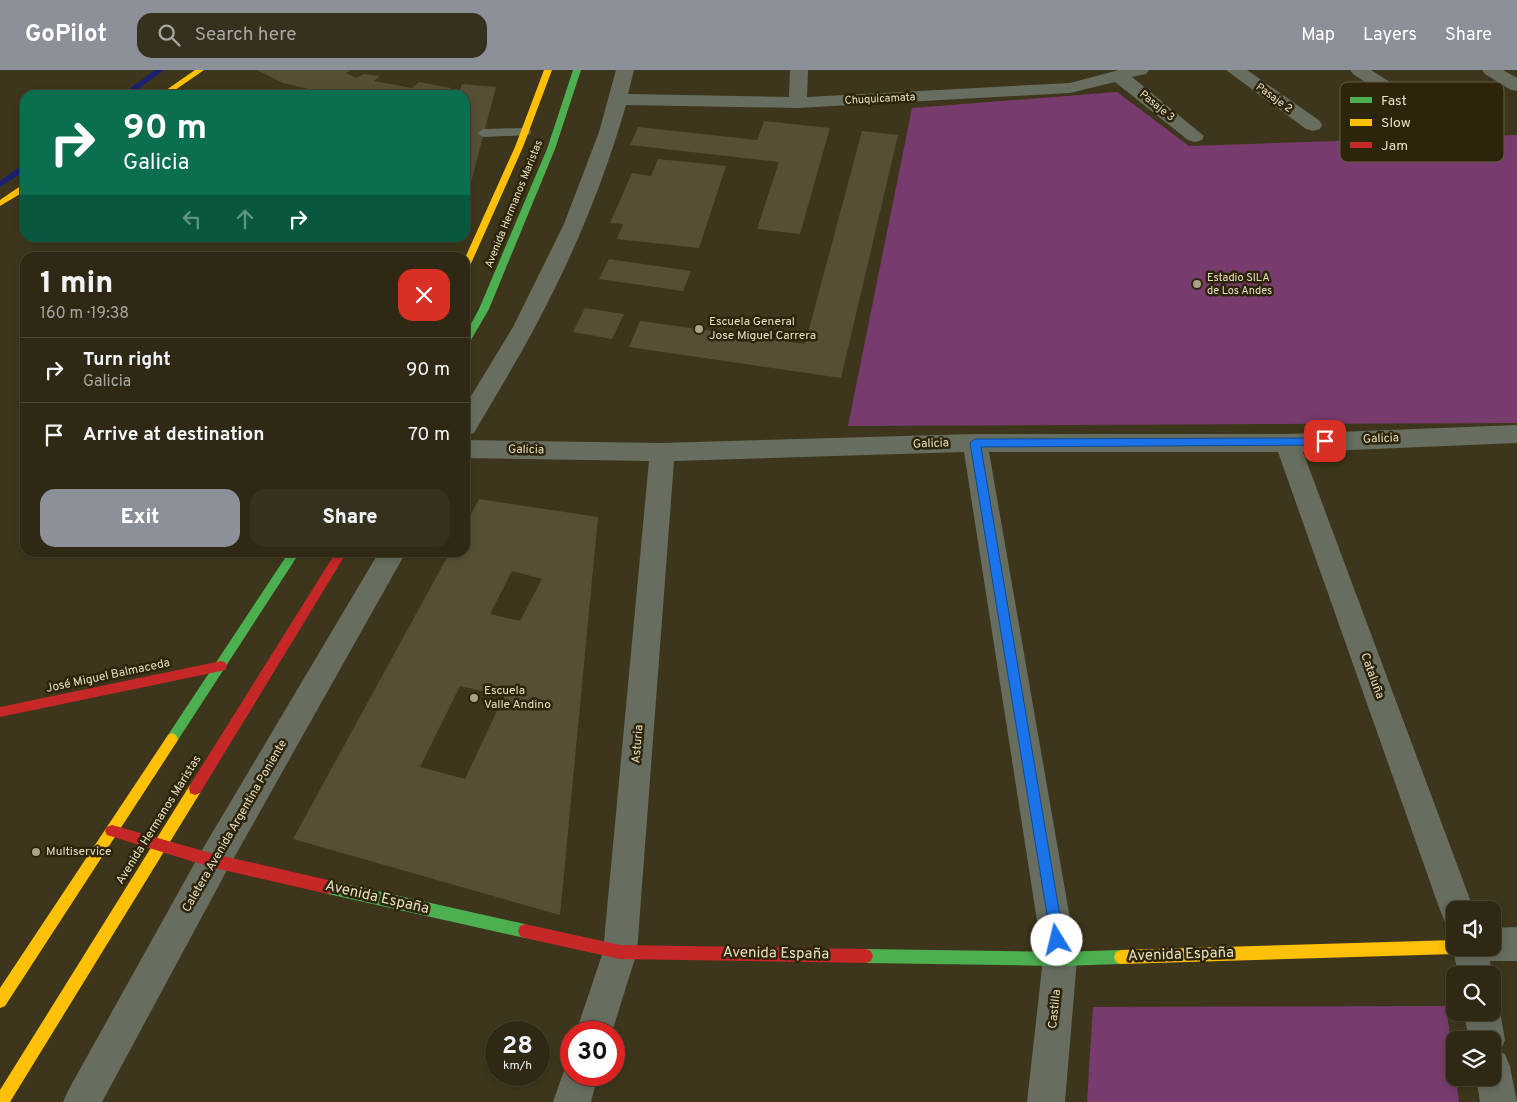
<!DOCTYPE html>
<html lang="en">
<head>
<meta charset="utf-8">
<style>
  :root { --surface:#2e2815; --page:#36301e; --text:#f1f3f6; --muted:#a7a6a0; --line:#494434; --accent:#8c9099 }
  body { margin:0; font-family:Overpass,sans-serif; background:var(--page); color:var(--text); height:100vh; display:flex; flex-direction:column; font-size:19px; white-space:nowrap }
  * { box-sizing:border-box; margin:0 }
  p { font-size:16px; color:var(--muted) }
  .icon { flex:none; width:28px; height:28px; fill:none; stroke:currentColor; stroke-width:2; stroke-linecap:round; stroke-linejoin:round }
  .map { position:relative; flex:1; overflow:hidden }
  .details { position:absolute; left:20px; top:182px; width:450px; height:305px; display:flex; flex-direction:column; background:var(--surface); border-radius:15px; box-shadow:0 2px 8px #0003,0 0 0 1px var(--line) }
  .details>* { flex:none }
  .hud { position:absolute; left:20px; top:20px; width:450px; height:152px; border-radius:15px; box-shadow:0 2px 8px #0003,0 0 0 1px var(--line); background:#0b6e4f; color:#fff; overflow:hidden }
  .fabs { position:absolute; left:1446px; top:831px; display:grid; gap:10px }
  .fabs a { display:grid; place-items:center; width:55px; height:55px; border-radius:10px; background:var(--surface); box-shadow:0 2px 8px #0003,0 0 0 1px var(--line); font-size:25px }
  .speed { position:absolute; left:485px; top:951px; display:flex; gap:10px; font-size:25px; font-weight:700; text-align:center }
  .speed>* { display:grid; place-content:center; width:65px; height:65px; border-radius:50%; background:var(--surface); box-shadow:0 2px 8px #0003,0 0 0 1px var(--line); line-height:1 }
  .speed small { font-size:12px; font-weight:400 }
  .speed .limit { border:8px solid #d22; background:#fff; color:#111 }
  .pin { position:absolute; display:grid; place-items:center; width:42px; height:42px; color:#fff; margin:-21px; border-radius:10px; box-shadow:0 2px 8px #0006 }
  .me { position:absolute; width:55px; margin:-28px; rotate:351deg; stroke-linejoin:round; filter:drop-shadow(0 0 4px #0008) }
  .turn { display:flex; align-items:center; gap:18px; height:105px; padding:0 20px; font-size:22px }
  .turn .icon { width:65px; height:65px; stroke-width:2.5 }
  .turn b { display:block; font-size:35px; line-height:42px }
  .lanes { display:flex; align-items:center; height:48px; padding:0 20px; background:#0003; justify-content:center; gap:25px; direction:ltr }
  .lanes .off { opacity:.35 }
  .round { display:grid; place-items:center; flex:none; width:52px; height:52px; border-radius:15px; background:var(--page) }
  .overview { display:flex; align-items:center; justify-content:space-between; height:85px; padding:0 20px }
  h1 { font-size:30px; font-weight:800; line-height:38px }
  .cta { display:flex; gap:10px; margin-top:auto; padding:10px 20px }
  .cta a { flex:1; height:58px; border-radius:15px; background:var(--accent); color:#fff; font-size:20px; font-weight:800; line-height:58px; text-align:center }
  .cta a+a { background:var(--page); color:var(--text) }
  ul { padding:0; list-style:none }
  li { display:flex; align-items:center; gap:15px; height:65px; padding:0 20px; border-top:1px solid var(--line) }
  li div { flex:1 }
  li b { display:block; font-size:19px }
  li em { font-style:normal }
  header { display:flex; align-items:center; gap:30px; box-sizing:border-box; height:70px; padding:0 25px; background:var(--accent); color:#fff }
  header strong { font-size:24px }
  nav { display:flex; gap:28px; margin-inline-start:auto; font-size:18px }
  .search { width:350px; height:45px; background:var(--page); display:flex; align-items:center; gap:12px; box-sizing:border-box; padding:0 18px; border-radius:15px; color:var(--muted); font-size:19px }
  .map>svg:first-child { display:block }
  .green { fill:#773c6d }
  .lines { fill:none; stroke-linecap:round; stroke-linejoin:round }
  .stream { fill:#1b2070; fill-rule:evenodd }
  .building { fill:#574f35; fill-rule:evenodd }
  .lane { fill:#676e5f; fill-rule:evenodd }
  .street { fill:#676e5f; fill-rule:evenodd }
  .fast { fill:#4caf50; fill-rule:evenodd }
  .slow { fill:#ffc107; fill-rule:evenodd }
  .jam { fill:#c62828; fill-rule:evenodd }
  .route { fill:#1a73e8; stroke:#114b97 }
  .poi-dot { fill:#aca387; stroke:#2d240c; stroke-width:2 }
  .labels { text-anchor:middle; dominant-baseline:central; stroke-width:5; stroke-linejoin:round; paint-order:stroke }
  .far-street-label { font-size:11px; fill:#e8dec0; stroke:#2d240c }
  .far-poi-label { font-size:11px; fill:#e8dec0; stroke:#2d240c; text-anchor:start }
  .poi-label { font-size:12px; fill:#e8dec0; stroke:#2d240c; text-anchor:start }
  .street-label { font-size:12px; fill:#e8dec0; stroke:#2d240c }
  .near-street-label { font-size:15px; fill:#e8dec0; stroke:#2d240c }
  .key { fill:#2d240c; stroke:#655c42; stroke-width:1 }
  .key-label { font-size:14px; fill:#e8dec0 }
</style>
</head>
<body>
<header>
<strong>GoPilot</strong>
<div class="search"><svg class="icon" aria-label="search" viewBox="0 0 24 24"><circle cx="10" cy="10" r="6"/><path d="M15 15l6 6"/></svg>Search here</div>
<nav><a>Map</a><a>Layers</a><a>Share</a></nav>
</header>
<div class="map">
<svg width="1517" height="1032" viewBox="0 0 1517 1032">
  <rect width="100%" height="100%" fill="#3e361c"/>
  <g class="green">
    <path d="M1117,22L1189,76L1517,65V353L848,356L912,38Z"/>
    <path d="M1446,936L1459,1032H1087L1093,937Z"/>
  </g>
  <g class="lines">
    <g class="stream">
      <path d="M155,0H164L130,25H121Z"/>
      <path d="M22,95H25V101L0,117V111Z"/>
    </g>
  </g>
  <g class="building">
    <path d="M257,0H351L346,3L356,8L364,4L380,6L374,11L412,18L419,12L451,18L449,25H334L283,13Z"/>
    <path d="M462,14L496,17L469,120H465V25H458Z"/>
    <path d="M764,51L830,58L800,164L757,159L779,92L630,75L638,57L757,70Z"/>
    <path d="M862,61L898,65L841,308L629,277L640,251L805,274Z"/>
    <path d="M658,89L726,96L699,178L617,169L623,154L610,153L632,103L651,106Z"/>
    <path d="M609,189L691,201L683,221L599,209Z"/>
    <path d="M585,238L624,244L612,269L573,262Z"/>
    <path d="M479,429L598,447L560,845L293,769L450,482H465V455ZM512,501L542,509L520,551L490,544ZM460,616L504,626L465,709L420,697Z"/>
  </g>
  <g class="lines">
    <path class="lane" d="M524,58L529,59L531,62L529,65L484,67L477,63L484,59Z"/>
    <g class="street">
      <path d="M616,0H634L628,24L789,27L790,0H808L807,27L1070,13L1119,0H1149L1146,4L1132,7L1204,66L1202,70L1195,72L1188,70L1115,12L1070,23L798,38L626,35C604,112 573,186 535,257C516,293 494,328 474,363L465,366V336L513,257L564,154L599,62Z"/>
      <path d="M1226,0H1247L1320,51L1322,55L1320,59L1313,61L1306,59Z"/>
      <path d="M1350,0H1371L1474,66L1476,70L1474,74L1467,76L1460,74L1353,4Z"/>
      <path d="M1482,0H1503L1517,8V21L1511,20L1485,4Z"/>
      <path d="M1517,355V373L1303,382L1474,840H1455V856L1445,852L1440,840L1278,382H989L1077,889L1065,1032H1027L1043,889L964,382L674,391L637,882L612,962H576L603,882L649,391L465,388V370L662,373L975,364H1287Z"/>
      <path d="M379,482H406L226,802L102,1032H63L69,1019L202,780Z"/>
      <path d="M1517,857V891H1490L1492,905H1458L1453,878L1455,873V878H1492V858Z"/>
      <path d="M1492,929L1500,942L1505,970L1500,982L1505,984L1510,997L1517,1032H1480L1476,1008H1492V970H1469L1464,942H1492Z"/>
      <path d="M571,990V1005H598L591,1032H553L567,992Z"/>
    </g>
    <g class="fast">
      <path d="M573,0H581L555,79L489,239L468,275L465,276V265L479,239L547,79Z"/>
      <path d="M289,482H300L176,673L172,675L168,673L166,669L168,665Z"/>
      <path d="M328,810L525,854L530,856L532,861L530,866L525,868L328,824L323,822L321,817L323,812Z"/>
      <path d="M866,879L1060,882L1121,880L1126,882L1128,887L1126,892L1121,894L1060,896L866,893L861,891L859,886L861,881Z"/>
    </g>
    <g class="slow">
      <path d="M195,0H204L168,25H159Z"/>
      <path d="M544,0H552L523,77L469,198L465,201V188L515,77Z"/>
      <path d="M22,115H25V121L0,136V130Z"/>
      <path d="M172,663L176,665L178,669L176,673L5,936L0,938V918L168,665Z"/>
      <path d="M195,713L200,715L201,719L200,723L10,1032H0V1020L190,715Z"/>
      <path d="M1455,870V878H1462L1460,882L1455,884L1121,894L1116,892L1114,887L1116,882L1121,880Z"/>
    </g>
    <g class="jam">
      <path d="M336,482H347L200,723L195,725L190,723L189,719L190,715Z"/>
      <path d="M221,591L225,592L227,596L225,600L221,601L0,647V637Z"/>
      <path d="M112,755L214,784L328,810L333,812L335,817L333,822L328,824L214,798L107,765L105,761L107,757Z"/>
      <path d="M525,854L620,875L866,879L871,881L873,886L871,891L866,893L620,889L525,868L520,866L518,861L520,856Z"/>
    </g>
  </g>
  <path class="route" d="M1325,368L1330,371L1325,375L981,377L1064,870L1062,875L1057,877L1052,875L970,373L975,369Z"/>
  <g class="poi-dot">
    <circle cx="1197" cy="214" r="5"/>
    <circle cx="699" cy="259" r="5"/>
    <circle cx="474" cy="628" r="5"/>
    <circle cx="36" cy="782" r="5"/>
  </g>
  <g class="labels">
    <g class="far-street-label">
      <text transform="translate(1274 28) rotate(36)">Pasaje 2</text>
      <text transform="translate(880 29) rotate(-3)">Chuquicamata</text>
      <text transform="translate(1157 36) rotate(39)">Pasaje 3</text>
      <text transform="translate(514 134) rotate(-68)">Avenida Hermanos Maristas</text>
    </g>
    <g class="far-poi-label">
      <text x="1207" y="208">Estadio SILA<tspan x="1207" dy="13">de Los Andes</tspan></text>
    </g>
    <g class="poi-label">
      <text x="709" y="252">Escuela General<tspan x="709" dy="14">Jose Miguel Carrera</tspan></text>
      <text x="484" y="621">Escuela<tspan x="484" dy="14">Valle Andino</tspan></text>
      <text x="46" y="782">Multiservice</text>
    </g>
    <g class="street-label">
      <text transform="translate(1381 369) rotate(-2)">Galicia</text>
      <text transform="translate(931 374) rotate(-2)">Galicia</text>
      <text transform="translate(526 380) rotate(1)">Galicia</text>
      <text transform="translate(108 606) rotate(-12)">José Miguel Balmaceda</text>
      <text transform="translate(1372 606) rotate(70)">Cataluña</text>
      <text transform="translate(638 674) rotate(-85)">Asturia</text>
      <text transform="translate(159 750) rotate(-58)">Avenida Hermanos Maristas</text>
      <text transform="translate(235 756) rotate(-60)">Caletera Avenida Argentina Poniente</text>
      <text transform="translate(1055 939) rotate(-84)">Castilla</text>
    </g>
    <g class="near-street-label">
      <text transform="translate(377 828) rotate(13)">Avenida España</text>
      <text transform="translate(776 884) rotate(1)">Avenida España</text>
      <text transform="translate(1181 885) rotate(-2)">Avenida España</text>
    </g>
  </g>
  <rect x="1340" y="12" width="164" height="80" rx="8" class="key"/>
  <rect x="1350" y="27" width="22" height="6" fill="#4caf50"/>
  <rect x="1350" y="49" width="22" height="7" fill="#ffc107"/>
  <rect x="1350" y="72" width="22" height="6" fill="#c62828"/>
  <g class="key-label">
    <text x="1381" y="35">Fast</text>
    <text x="1381" y="57">Slow</text>
    <text x="1381" y="80">Jam</text>
  </g>
</svg>
<div class="fabs">
<a><svg class="icon" aria-label="sound" viewBox="0 0 24 24"><path d="M4 9h4l5-4v14l-5-4H4zM17 9q2 3 0 6"/></svg></a>
<a><svg class="icon" aria-label="search" viewBox="0 0 24 24"><circle cx="10" cy="10" r="6"/><path d="M15 15l6 6"/></svg></a>
<a><svg class="icon" aria-label="layers" viewBox="0 0 24 24"><path d="M12 4l9 5-9 5-9-5zM3 14l9 5 9-5"/></svg></a>
</div>
<div class="speed"><div>28<small>km/h</small></div><div class="limit">30</div></div>
<div class="pin" style="left:1325px;top:371px;background:#d93025"><svg class="icon" aria-label="arrive" viewBox="0 0 24 24"><path d="M6 21V4h12l-3 4 3 4H6"/></svg></div>
<svg class="me" style="left:1057px;top:870px" viewBox="-20 -20 40 40"><circle r="19" fill="#fff"/><path d="M0-13L10 11 0 6-10 11z" fill="#1a73e8"/></svg>
<div class="hud">
<div class="turn"><svg class="icon" aria-label="right" viewBox="0 0 24 24"><path d="M7 20v-9h11M14 6l5 5-5 5"/></svg><div><b>90 m</b>Galicia</div></div>
<div class="lanes"><svg class="icon off" aria-label="left" viewBox="0 0 24 24"><path d="M17 20v-9H6M10 6l-5 5 5 5"/></svg><svg class="icon off" aria-label="ahead" viewBox="0 0 24 24"><path d="M12 20V5M6 11l6-6 6 6"/></svg><svg class="icon" aria-label="right" viewBox="0 0 24 24"><path d="M7 20v-9h11M14 6l5 5-5 5"/></svg></div>
</div>
<section class="details">
<div class="overview"><div><h1>1 min</h1><p>160 m · 19:38</p></div><a class="round" style="background:#d93025;color:#fff"><svg class="icon" aria-label="close" viewBox="0 0 24 24"><path d="M6 6l12 12M18 6L6 18"/></svg></a></div>
<ul>
<li><svg class="icon" aria-label="right" viewBox="0 0 24 24"><path d="M7 20v-9h11M14 6l5 5-5 5"/></svg><div><b>Turn right</b><p>Galicia</p></div><em>90 m</em></li>
<li><svg class="icon" aria-label="arrive" viewBox="0 0 24 24"><path d="M6 21V4h12l-3 4 3 4H6"/></svg><div><b>Arrive at destination</b></div><em>70 m</em></li>
</ul>
<div class="cta"><a>Exit</a><a>Share</a></div>
</section>
</div>
</body>
</html>
